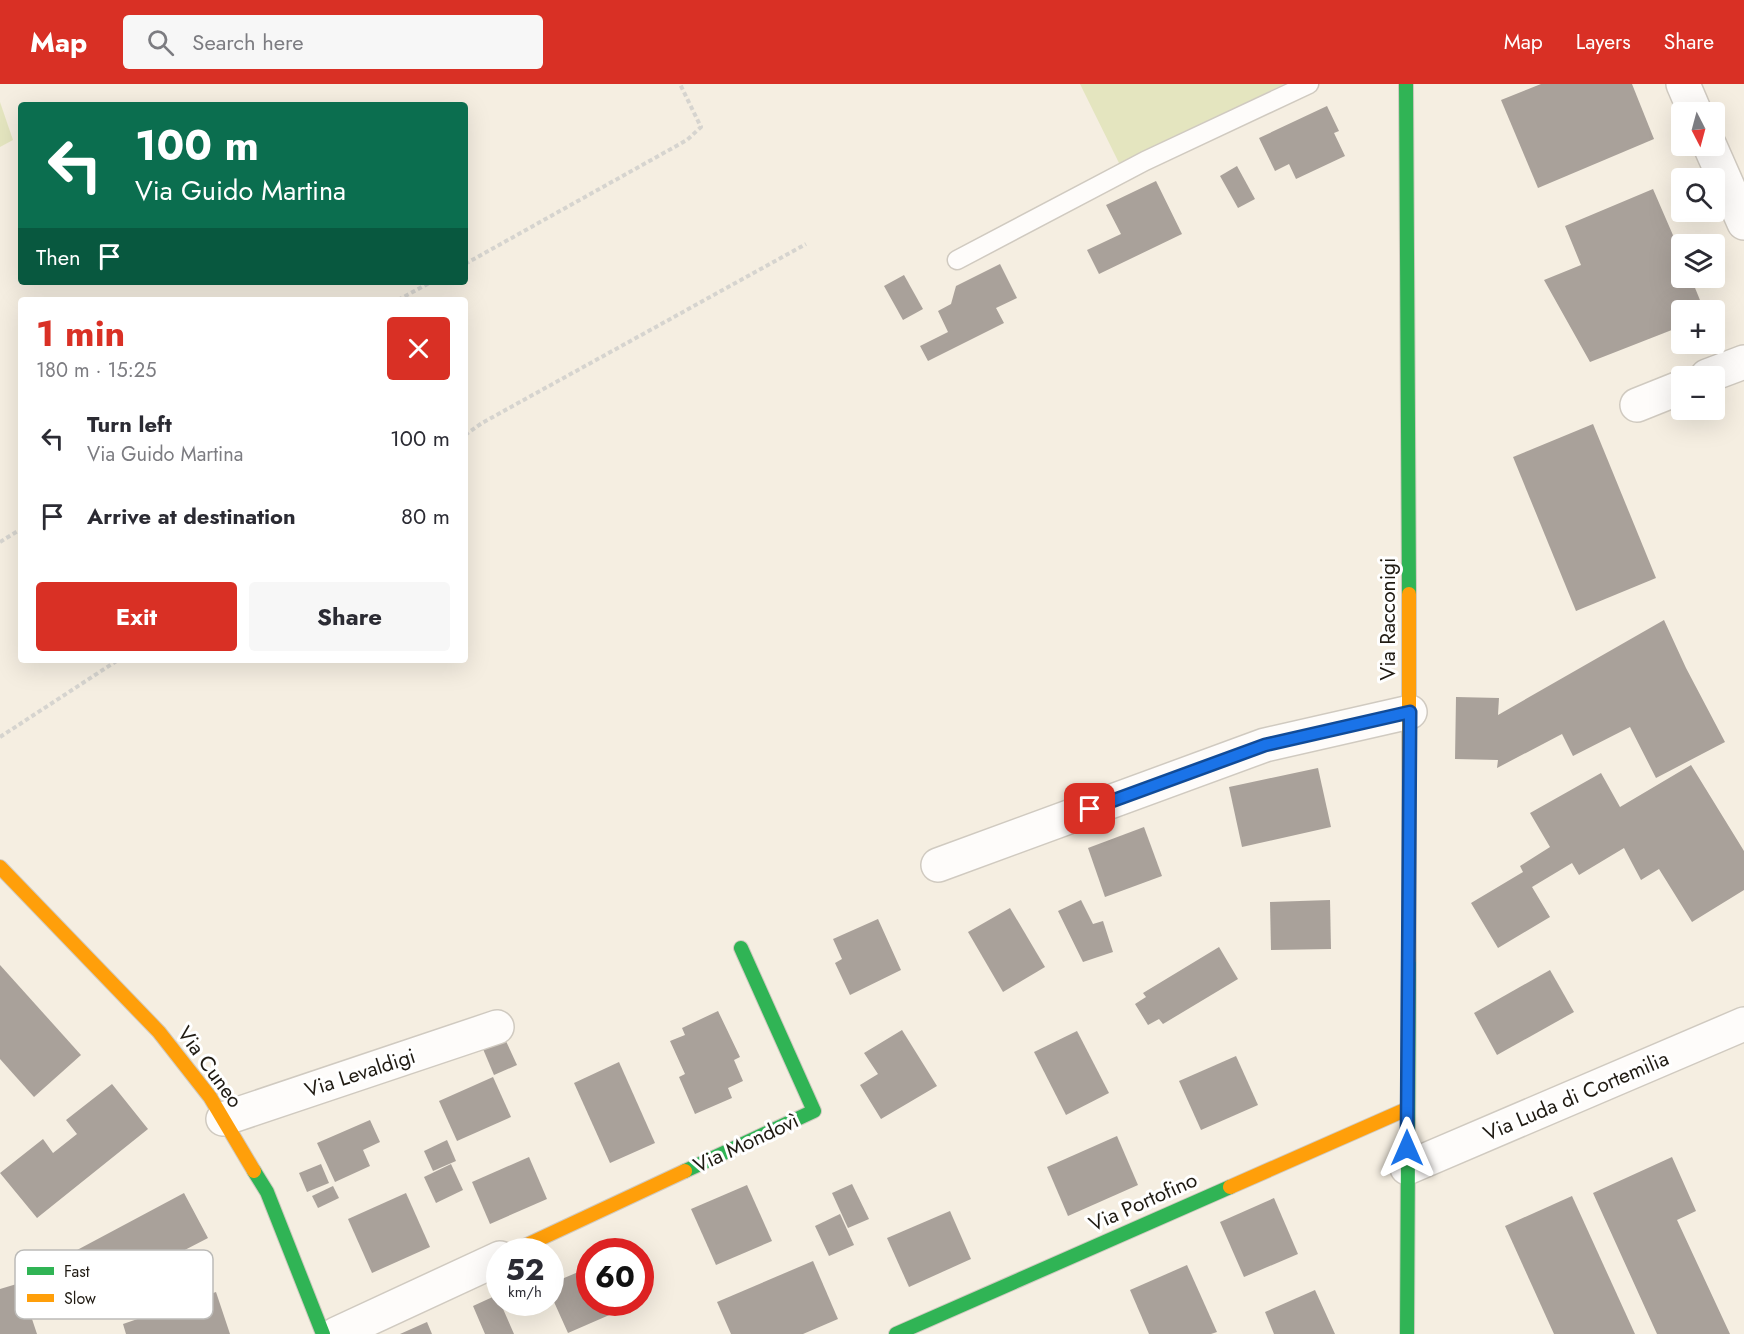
<!DOCTYPE html>
<html lang="en">
<head>
<meta charset="utf-8">
<style>
  :root { --surface:#fff; --page:#f7f7f7; --text:#2b2b33; --muted:#7c7c81; --accent:#d93025 }
  body { margin:0; font-family:Jost,sans-serif; background:var(--page); color:var(--text); height:100vh; display:flex; flex-direction:column; font-size:22px; white-space:nowrap }
  * { box-sizing:border-box; margin:0 }
  p { font-size:20px; color:var(--muted) }
  .icon { flex:none; width:33px; height:33px; fill:none; stroke:currentColor; stroke-width:2; stroke-linecap:round; stroke-linejoin:round }
  .map { position:relative; flex:1; overflow:hidden }
  .details { position:absolute; left:18px; top:213px; width:450px; height:366px; display:flex; flex-direction:column; background:var(--surface); border-radius:6px; box-shadow:0 6px 24px #0002 }
  .details>* { flex:none }
  .hud { position:absolute; left:18px; top:18px; width:450px; height:183px; border-radius:6px; box-shadow:0 6px 24px #0002; background:#0b6e4f; color:#fff; overflow:hidden }
  .needle { width:39px; rotate:174deg }
  .buttons { position:absolute; left:1671px; top:18px; display:grid; gap:12px }
  .buttons a { display:grid; place-items:center; width:54px; height:54px; border-radius:6px; background:var(--surface); box-shadow:0 6px 24px #0002; font-size:30px }
  .speed { position:absolute; left:486px; top:1154px; display:flex; gap:12px; font-size:30px; font-weight:700; text-align:center }
  .speed>* { display:grid; place-content:center; width:78px; height:78px; border-radius:50%; background:var(--surface); box-shadow:0 6px 24px #0002; line-height:1 }
  .speed small { font-size:15px; font-weight:400 }
  .speed .limit { border:9px solid #d22; background:#fff; color:#111 }
  .pin { position:absolute; display:grid; place-items:center; width:51px; height:51px; color:#fff; margin:-26px; border-radius:12px; box-shadow:0 3px 9px #0006 }
  .me { position:absolute; width:66px; margin:-33px; rotate:0deg; stroke-linejoin:round; filter:drop-shadow(0 0 4px #0008) }
  .turn { display:flex; align-items:center; gap:21px; height:126px; padding:0 18px; font-size:27px }
  .turn .icon { width:78px; height:78px; stroke-width:2.5 }
  .turn b { display:block; font-size:42px; line-height:51px }
  .then { display:flex; align-items:center; height:57px; padding:0 18px; background:#0003; gap:12px; font-size:22px }
  .round { display:grid; place-items:center; flex:none; width:63px; height:63px; border-radius:6px; background:var(--page) }
  .summary { display:flex; align-items:center; justify-content:space-between; height:102px; padding:0 18px }
  h1 { font-size:36px; font-weight:700; line-height:45px; color:var(--accent) }
  .primary-button { display:flex; gap:12px; margin-top:auto; padding:12px 18px }
  .primary-button a { flex:1; height:69px; border-radius:6px; background:var(--accent); color:#fff; font-size:24px; font-weight:700; line-height:69px; text-align:center }
  .primary-button a+a { background:var(--page); color:var(--text) }
  ul { padding:0; list-style:none }
  li { display:flex; align-items:center; gap:18px; height:78px; padding:0 18px }
  li div { flex:1 }
  li b { display:block; font-size:22px }
  li em { font-style:normal }
  header { display:flex; align-items:center; gap:36px; box-sizing:border-box; height:84px; padding:0 30px; background:var(--accent); color:#fff }
  header strong { font-size:28px }
  nav { display:flex; gap:33px; margin-inline-start:auto; font-size:21px }
  .search { width:420px; height:54px; background:var(--page); display:flex; align-items:center; gap:15px; box-sizing:border-box; padding:0 21px; border-radius:6px; color:var(--muted); font-size:22px }
  .map>svg:first-child { display:block }
  .green { fill:#e4e5bf }
  .building { fill:#a9a19a }
  .lines { fill:none; stroke-linecap:round; stroke-linejoin:round }
  .lane-casing { stroke:#d0cac0; stroke-width:21 }
  .street-casing { stroke:#d0cac0; stroke-width:36 }
  .fast-casing { stroke:#d0cac0; stroke-width:16 }
  .slow-casing { stroke:#d0cac0; stroke-width:16 }
  .path { stroke:#d6d4cf; stroke-width:4; stroke-dasharray:4.5 3; stroke-linecap:butt }
  .lane { stroke:#fefcfa; stroke-width:18 }
  .street { stroke:#fefcfa; stroke-width:33 }
  .fast { stroke:#30b455; stroke-width:14 }
  .slow { stroke:#ff9f0a; stroke-width:14 }
  .route-casing { stroke:#114b97; stroke-width:15 }
  .route { stroke:#1a73e8; stroke-width:10 }
  .labels { text-anchor:middle; dominant-baseline:central; stroke-width:6; stroke-linejoin:round; paint-order:stroke }
  .street-label { font-size:21px; fill:#201b13; stroke:#fff }
  .key { fill:#fff; stroke:#bcbbb8; stroke-width:1.5 }
  .key-label { font-size:16px; fill:#201b13 }
</style>
</head>
<body>
<header>
<strong>Map</strong>
<div class="search"><svg class="icon" aria-label="search" viewBox="0 0 24 24"><circle cx="10" cy="10" r="6"/><path d="M15 15l6 6"/></svg>Search here</div>
<nav><a>Map</a><a>Layers</a><a>Share</a></nav>
</header>
<div class="map">
<svg width="1744" height="1250" viewBox="0 0 1744 1250">
  <rect width="100%" height="100%" fill="#f5eee1"/>
  <g class="green">
    <path d="M1080,0H1284L1120,81Z"/>
    <path d="M0,18L13,56L0,63Z"/>
  </g>
  <g class="building">
    <path d="M1541,0H1632L1654,55L1538,104L1501,16Z"/>
    <path d="M1327,22L1339,47L1334,49L1345,72L1296,95L1289,80L1275,87L1259,54Z"/>
    <path d="M1237,82L1255,115L1238,124L1220,92Z"/>
    <path d="M1156,97L1182,150L1099,190L1087,166L1121,150L1106,121Z"/>
    <path d="M1653,105L1682,172V194H1691L1704,226H1682V242L1590,278L1544,196L1581,181L1565,142Z"/>
    <path d="M1000,180L1017,214L996,224L1004,239L928,277L920,262L948,248L938,227L951,220L956,202Z"/>
    <path d="M904,191L923,225L903,236L884,202Z"/>
    <path d="M1593,340L1656,494L1576,527L1513,373Z"/>
    <path d="M1664,536L1686,584L1725,658L1656,694L1630,643L1573,672L1562,650L1497,684L1498,676L1455,675L1456,613L1499,614L1498,631Z"/>
    <path d="M1691,681L1744,767V806L1692,838L1659,785L1641,796L1624,764L1579,791L1572,779L1532,803L1550,833L1498,864L1471,819L1523,788L1520,782L1550,763L1530,729L1601,689L1620,723Z"/>
    <path d="M1318,684L1331,743L1242,763L1229,703Z"/>
    <path d="M1144,743L1162,792L1105,813L1088,764Z"/>
    <path d="M1081,816L1093,840L1103,837L1113,868L1083,878L1058,827Z"/>
    <path d="M1330,816L1331,865L1271,866L1270,818Z"/>
    <path d="M1010,824L1045,883L1003,908L968,848Z"/>
    <path d="M878,835L901,886L850,911L835,879L842,875L833,855Z"/>
    <path d="M1219,863L1238,895L1163,940L1159,935L1148,941L1135,920L1146,913L1143,909Z"/>
    <path d="M0,881L81,971L34,1013L0,975Z"/>
    <path d="M1550,886L1574,928L1497,971L1474,929Z"/>
    <path d="M718,927L740,973L734,976L743,997L728,1004L732,1014L695,1030L679,993L685,990L670,957L685,951L682,944Z"/>
    <path d="M902,946L937,1002L881,1035L860,1001L878,990L864,969Z"/>
    <path d="M1077,947L1109,1009L1066,1031L1034,968Z"/>
    <path d="M505,955L517,981L494,991L483,965Z"/>
    <path d="M1236,972L1258,1021L1201,1046L1179,997Z"/>
    <path d="M619,978L655,1059L610,1079L574,999Z"/>
    <path d="M493,993L511,1033L457,1057L439,1017Z"/>
    <path d="M112,1000L148,1045L37,1134L0,1089L43,1055L53,1069L77,1050L66,1036Z"/>
    <path d="M370,1036L380,1058L363,1066L370,1082L335,1098L317,1059Z"/>
    <path d="M1117,1052L1138,1101L1068,1132L1047,1083Z"/>
    <path d="M447,1056L456,1077L433,1087L424,1067Z"/>
    <path d="M529,1073L547,1115L490,1140L472,1098Z"/>
    <path d="M1672,1073L1696,1127L1677,1136L1730,1250H1657L1593,1109Z"/>
    <path d="M321,1080L329,1099L307,1108L299,1089Z"/>
    <path d="M451,1080L463,1106L436,1119L424,1093Z"/>
    <path d="M852,1100L869,1135L848,1144L832,1109Z"/>
    <path d="M747,1101L772,1157L716,1181L691,1125Z"/>
    <path d="M333,1102L339,1114L318,1124L312,1112Z"/>
    <path d="M184,1109L208,1154L150,1184L142,1169L126,1177L136,1197L90,1221L64,1173Z"/>
    <path d="M406,1109L430,1163L372,1189L348,1135Z"/>
    <path d="M1572,1112L1635,1250H1554L1505,1142Z"/>
    <path d="M1274,1114L1298,1170L1244,1193L1220,1138Z"/>
    <path d="M950,1127L971,1175L909,1203L887,1154Z"/>
    <path d="M840,1130L854,1161L829,1172L815,1142Z"/>
    <path d="M813,1177L838,1235L803,1250H731L717,1218Z"/>
    <path d="M1187,1181L1217,1248L1211,1250H1149L1130,1206Z"/>
    <path d="M590,1183V1218H628L630,1222L568,1249L550,1209V1200Z"/>
    <path d="M20,1199L37,1250H0V1205Z"/>
    <path d="M1315,1206L1335,1250H1274L1265,1228Z"/>
    <path d="M216,1208L230,1250H126L123,1240Z"/>
    <path d="M497,1211L500,1218L514,1250H485L473,1222Z"/>
    <path d="M427,1238L432,1250H400Z"/>
  </g>
  <g class="lines">
    <g class="lane-casing">
      <path id="lane" d="M957,176L1145,77L1309,0"/>
    </g>
    <g class="street-casing">
      <g id="street">
        <path d="M1683,0L1695,28"/>
        <path d="M1710,62L1744,139"/>
        <path d="M1707,292L1744,278"/>
        <path d="M1637,321L1682,303"/>
        <path d="M938,781L1265,661L1410,628"/>
        <path d="M223,1035L497,943"/>
        <path d="M1407,1084L1744,940"/>
        <path d="M336,1250L500,1174"/>
      </g>
    </g>
    <g class="fast-casing">
      <g id="fast">
        <path d="M1406,0L1409,510"/>
        <path d="M254,1087L267,1108L323,1250"/>
        <path d="M685,1087L814,1027L741,864"/>
        <path d="M896,1250L1230,1103"/>
        <path d="M1407,1250L1409,875"/>
      </g>
    </g>
    <g class="slow-casing">
      <g id="slow">
        <path d="M0,783L159,948L210,1013L254,1087"/>
        <path d="M1409,875V510"/>
        <path d="M1230,1103L1407,1025"/>
        <path d="M514,1167L685,1087"/>
      </g>
    </g>
    <g class="path">
      <path d="M465,180L687,56L701,43L680,0"/>
      <path d="M398,216L431,198"/>
      <path d="M465,351L482,339L806,160"/>
      <path d="M0,458L21,445"/>
      <path d="M0,653L118,576"/>
    </g>
    <use href="#lane" class="lane"/>
    <use href="#street" class="street"/>
    <use href="#fast" class="fast"/>
    <use href="#slow" class="slow"/>
  </g>
  <g class="lines">
    <g class="route-casing">
      <path id="route" d="M1090,725L1265,661L1410,628L1407,1064"/>
    </g>
    <use href="#route" class="route"/>
  </g>
  <g class="labels">
    <g class="street-label">
      <text transform="translate(1388 535) rotate(-90)">Via Racconigi</text>
      <text transform="translate(210 983) rotate(54)">Via Cuneo</text>
      <text transform="translate(360 989) rotate(-18)">Via Levaldigi</text>
      <text transform="translate(1576 1012) rotate(-23)">Via Luda di Cortemilia</text>
      <text transform="translate(746 1059) rotate(-25)">Via Mondovì</text>
      <text transform="translate(1143 1118) rotate(-24)">Via Portofino</text>
    </g>
  </g>
  <rect x="15" y="1166" width="198" height="69" rx="9" class="key"/>
  <rect x="27" y="1183" width="27" height="8" fill="#30b455"/>
  <rect x="27" y="1210" width="27" height="8" fill="#ff9f0a"/>
  <g class="key-label">
    <text x="64" y="1193">Fast</text>
    <text x="64" y="1220">Slow</text>
  </g>
</svg>
<div class="buttons">
<a><svg class="needle" viewBox="-14 -14 28 28"><path d="M0-13l5 13h-10z" fill="#e53935"/><path d="M0 13l5-13h-10z" fill="#7c7c81"/></svg></a>
<a><svg class="icon" aria-label="search" viewBox="0 0 24 24"><circle cx="10" cy="10" r="6"/><path d="M15 15l6 6"/></svg></a>
<a><svg class="icon" aria-label="layers" viewBox="0 0 24 24"><path d="M12 4l9 5-9 5-9-5zM3 14l9 5 9-5"/></svg></a>
<a>+</a>
<a>−</a>
</div>
<div class="speed"><div>52<small>km/h</small></div><div class="limit">60</div></div>
<div class="pin" style="left:1090px;top:725px;background:#d93025"><svg class="icon" aria-label="arrive" viewBox="0 0 24 24"><path d="M6 21V4h12l-3 4 3 4H6"/></svg></div>
<svg class="me" style="left:1407px;top:1064px" viewBox="-20 -20 40 40"><path d="M0-17L14 15 0 8-14 15z" fill="#1a73e8" stroke="#fff" stroke-width="4"/></svg>
<div class="hud">
<div class="turn"><svg class="icon" aria-label="left" viewBox="0 0 24 24"><path d="M17 20v-9H6M10 6l-5 5 5 5"/></svg><div><b>100 m</b>Via Guido Martina</div></div>
<div class="then">Then<svg class="icon" aria-label="arrive" viewBox="0 0 24 24"><path d="M6 21V4h12l-3 4 3 4H6"/></svg></div>
</div>
<section class="details">
<div class="summary"><div><h1>1 min</h1><p>180 m · 15:25</p></div><a class="round" style="background:#d93025;color:#fff"><svg class="icon" aria-label="close" viewBox="0 0 24 24"><path d="M6 6l12 12M18 6L6 18"/></svg></a></div>
<ul>
<li><svg class="icon" aria-label="left" viewBox="0 0 24 24"><path d="M17 20v-9H6M10 6l-5 5 5 5"/></svg><div><b>Turn left</b><p>Via Guido Martina</p></div><em>100 m</em></li>
<li><svg class="icon" aria-label="arrive" viewBox="0 0 24 24"><path d="M6 21V4h12l-3 4 3 4H6"/></svg><div><b>Arrive at destination</b></div><em>80 m</em></li>
</ul>
<div class="primary-button"><a>Exit</a><a>Share</a></div>
</section>
</div>
</body>
</html>
